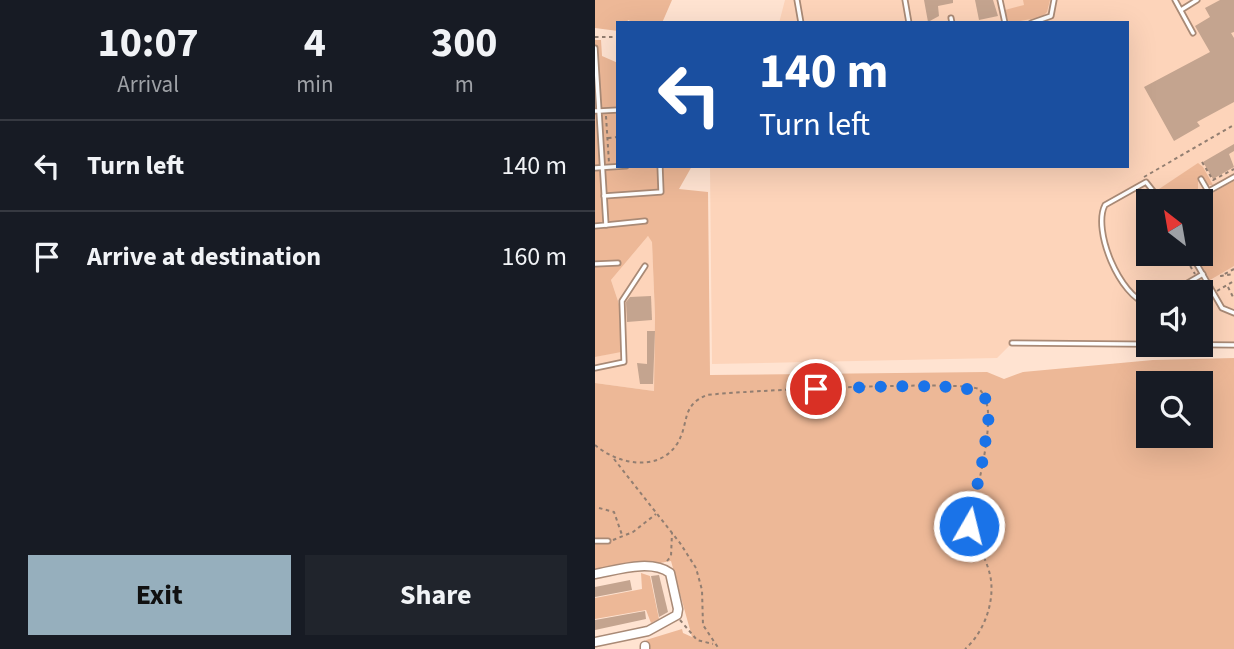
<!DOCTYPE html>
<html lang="en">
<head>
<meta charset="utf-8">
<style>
  :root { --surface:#171b24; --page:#20242c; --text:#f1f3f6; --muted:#9ea1a6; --line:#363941; --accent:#96afbd }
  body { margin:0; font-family:"Source Sans 3",sans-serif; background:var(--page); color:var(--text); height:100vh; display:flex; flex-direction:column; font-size:26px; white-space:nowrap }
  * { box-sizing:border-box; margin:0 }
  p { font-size:23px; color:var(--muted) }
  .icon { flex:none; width:38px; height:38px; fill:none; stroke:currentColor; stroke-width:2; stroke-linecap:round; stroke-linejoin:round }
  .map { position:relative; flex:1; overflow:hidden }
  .drawer { display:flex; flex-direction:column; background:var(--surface); width:595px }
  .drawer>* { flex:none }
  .hud { position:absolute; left:21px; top:21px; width:513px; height:147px; border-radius:0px; box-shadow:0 7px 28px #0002; background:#1a4fa0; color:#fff; overflow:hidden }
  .needle { width:46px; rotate:329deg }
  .tools { position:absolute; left:541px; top:189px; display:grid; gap:14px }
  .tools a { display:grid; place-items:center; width:77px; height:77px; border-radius:0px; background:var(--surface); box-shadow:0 7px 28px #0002; font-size:35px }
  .pin { position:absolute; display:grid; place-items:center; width:60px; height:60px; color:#fff; margin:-30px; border:4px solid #fff; border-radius:50%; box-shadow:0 2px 7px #0007 }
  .me { position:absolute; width:77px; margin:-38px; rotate:8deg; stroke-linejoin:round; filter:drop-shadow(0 0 5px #0008) }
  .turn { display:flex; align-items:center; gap:24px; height:147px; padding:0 28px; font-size:32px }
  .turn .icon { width:91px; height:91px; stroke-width:2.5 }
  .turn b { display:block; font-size:49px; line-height:60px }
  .eta { display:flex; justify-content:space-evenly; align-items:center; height:119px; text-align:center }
  .eta b { font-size:42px; font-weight:700; line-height:49px }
  .action { display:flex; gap:14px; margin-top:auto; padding:14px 28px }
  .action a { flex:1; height:80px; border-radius:0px; background:var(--accent); color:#111; font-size:28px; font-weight:700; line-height:80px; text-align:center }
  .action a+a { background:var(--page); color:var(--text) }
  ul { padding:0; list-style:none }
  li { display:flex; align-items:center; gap:21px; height:91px; padding:0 28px; border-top:2px solid var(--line) }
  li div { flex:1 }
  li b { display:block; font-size:26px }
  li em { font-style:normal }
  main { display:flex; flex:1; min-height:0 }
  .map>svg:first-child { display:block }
  .built { fill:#fdd4ba; fill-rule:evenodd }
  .green { fill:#edb897; fill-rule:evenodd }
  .building { fill:#c4a48f }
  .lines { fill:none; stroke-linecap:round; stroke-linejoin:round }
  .lane-casing { stroke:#a98a76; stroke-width:7 }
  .street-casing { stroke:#a98a76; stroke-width:11 }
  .path { stroke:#927e71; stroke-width:2; stroke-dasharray:3.5 3.5; stroke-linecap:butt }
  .lane { stroke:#fff; stroke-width:3.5 }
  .street { stroke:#fff; stroke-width:8 }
  .route { stroke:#1a73e8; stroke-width:12; stroke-dasharray:0 21.6 }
</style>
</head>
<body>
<main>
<section class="drawer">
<div class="eta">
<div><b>10:07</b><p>Arrival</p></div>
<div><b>4</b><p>min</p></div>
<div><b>300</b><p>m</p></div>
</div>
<ul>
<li><svg class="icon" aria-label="left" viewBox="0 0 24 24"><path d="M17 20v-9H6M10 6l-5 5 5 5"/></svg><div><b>Turn left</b></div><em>140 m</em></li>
<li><svg class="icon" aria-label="arrive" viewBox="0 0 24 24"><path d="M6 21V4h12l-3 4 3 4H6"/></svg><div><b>Arrive at destination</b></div><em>160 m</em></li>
</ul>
<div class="action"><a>Exit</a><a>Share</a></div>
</section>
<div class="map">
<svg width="639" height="649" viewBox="0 0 639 649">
  <rect width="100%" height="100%" fill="#ffe3d1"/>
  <g class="built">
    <path d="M190,0H639V345L417,343L402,358L117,364L115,166H532V23H184ZM553,201H606V254H553ZM553,292H606V345H553Z"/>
    <path d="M53,236L57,241L60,316L59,391L0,383V357L26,351L24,304L16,280Z"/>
  </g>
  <g class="green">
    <path d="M0,0H77L67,23H40L33,20L32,23H23V31L0,28Z"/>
    <path d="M428,0H455L452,12L447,17L414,23L410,10L429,5Z"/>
    <path d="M0,40H6L7,56L23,63V166H97L84,189L113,192L115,375L392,372L409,379L428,372L558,360L639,358V649H53L51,640L87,629L88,633L97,637L76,561L0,575V383L59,391L60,316L57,242L53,236L16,280L24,304L26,352L0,357ZM553,383H606V436H553Z"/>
    <path d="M603,163L608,167L618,185H613L607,178L603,180V192L588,201H571L564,189Z"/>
    <path d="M639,181V266L615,280L600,254H606V201H603Z"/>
    <path d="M46,573L55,576L64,619L56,623L51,610L0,619V598L47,589Z"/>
  </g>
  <g class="building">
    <path d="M329,0H358V3L343,6L344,16L333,22Z"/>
    <path d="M380,0H398L403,16L384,20Z"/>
    <path d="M625,0H639V32L636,33L639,38V102L602,122L605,126L579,141L549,87L615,52L600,26L615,17L610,8Z"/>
    <path d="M639,144V151L634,154L639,167L618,179L608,162Z"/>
    <path d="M56,296L57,320L32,322L31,302L35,297Z"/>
    <path d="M52,331H60L58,384H45L42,363L52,364Z"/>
    <path d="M64,575L73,612L64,617L56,576Z"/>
    <path d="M35,580L37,590L0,597V587Z"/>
    <path d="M50,611L51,619L0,630V620Z"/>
  </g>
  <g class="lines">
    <g class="lane-casing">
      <g id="lane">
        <path d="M202,0L206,23"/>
        <path d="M310,0L314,23"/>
        <path d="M405,0L410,23"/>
        <path d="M580,0L598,33"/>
        <path d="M586,10L602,0"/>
        <path d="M356,18L357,23"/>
        <path d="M436,23L456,16L459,0"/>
        <path d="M0,48L4,111H0"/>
        <path d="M0,168L31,166"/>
        <path d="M606,179L613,191"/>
        <path d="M9,196L66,192L65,166"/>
        <path d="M596,201L639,177"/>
        <path d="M11,225L50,221"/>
        <path d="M0,226L11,225L4,111L23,110"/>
        <path d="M596,254L627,308L639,313"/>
        <path d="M0,264L23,263"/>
        <path d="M577,292L608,274"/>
        <path d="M553,304C525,297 497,230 510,205L551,182L566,201"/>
        <path d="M417,343L639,345"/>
        <path d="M0,368L29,362L27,301L50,266"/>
        <path d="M0,541H13"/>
      </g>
    </g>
    <g class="street-casing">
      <g id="street">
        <path d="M0,574C22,570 56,559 75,573L83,609L82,615L53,631L0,642"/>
        <path d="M50,646V649"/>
      </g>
    </g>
    <g class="path">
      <path d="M0,37H23"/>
      <path d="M11,116L14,163"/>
      <path d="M13,138L23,137"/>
      <path d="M607,162L618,180L639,169"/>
      <path d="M549,177L639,125"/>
      <path d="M553,194L557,201"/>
      <path d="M588,254L600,274"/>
      <path d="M639,269L626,276L639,274"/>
      <path d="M633,287L639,299"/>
      <path d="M622,291L639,281"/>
      <path d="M0,445C22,464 63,473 82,444C95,423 85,406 112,395C143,391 367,380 384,389C390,394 393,406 393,413C394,433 389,458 385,477C380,497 368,504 375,527C380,542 390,556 394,571C402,597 390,632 370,649"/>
      <path d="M19,459L85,543L101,568L107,590L108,625L124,649"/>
      <path d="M4,508L19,512L27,535"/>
      <path d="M18,540L38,532L61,514"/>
      <path d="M72,561L76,556L77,533"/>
      <path d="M85,620L102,640L118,644"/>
    </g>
    <use href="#lane" class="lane"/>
    <use href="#street" class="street"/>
  </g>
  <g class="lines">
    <path class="route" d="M221,389C245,389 380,379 389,396C398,413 391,436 388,454C387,462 387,472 384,480C377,500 371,503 374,526"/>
  </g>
</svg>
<div class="tools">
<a><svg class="needle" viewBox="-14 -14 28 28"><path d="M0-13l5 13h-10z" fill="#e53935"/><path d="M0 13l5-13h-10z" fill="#9ea1a6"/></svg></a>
<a><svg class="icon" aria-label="sound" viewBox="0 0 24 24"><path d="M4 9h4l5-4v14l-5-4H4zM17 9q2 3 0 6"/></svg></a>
<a><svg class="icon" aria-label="search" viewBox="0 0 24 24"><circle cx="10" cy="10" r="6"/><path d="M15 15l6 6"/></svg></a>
</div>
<div class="pin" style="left:221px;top:389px;background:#d93025"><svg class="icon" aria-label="arrive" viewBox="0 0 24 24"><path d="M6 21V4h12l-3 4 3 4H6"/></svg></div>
<svg class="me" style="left:374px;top:526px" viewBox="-20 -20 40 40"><circle r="17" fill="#1a73e8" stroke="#fff" stroke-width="3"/><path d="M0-11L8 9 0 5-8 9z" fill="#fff"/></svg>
<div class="hud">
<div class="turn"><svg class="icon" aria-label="left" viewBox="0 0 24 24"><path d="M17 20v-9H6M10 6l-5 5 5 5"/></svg><div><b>140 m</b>Turn left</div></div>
</div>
</div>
</main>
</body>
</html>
